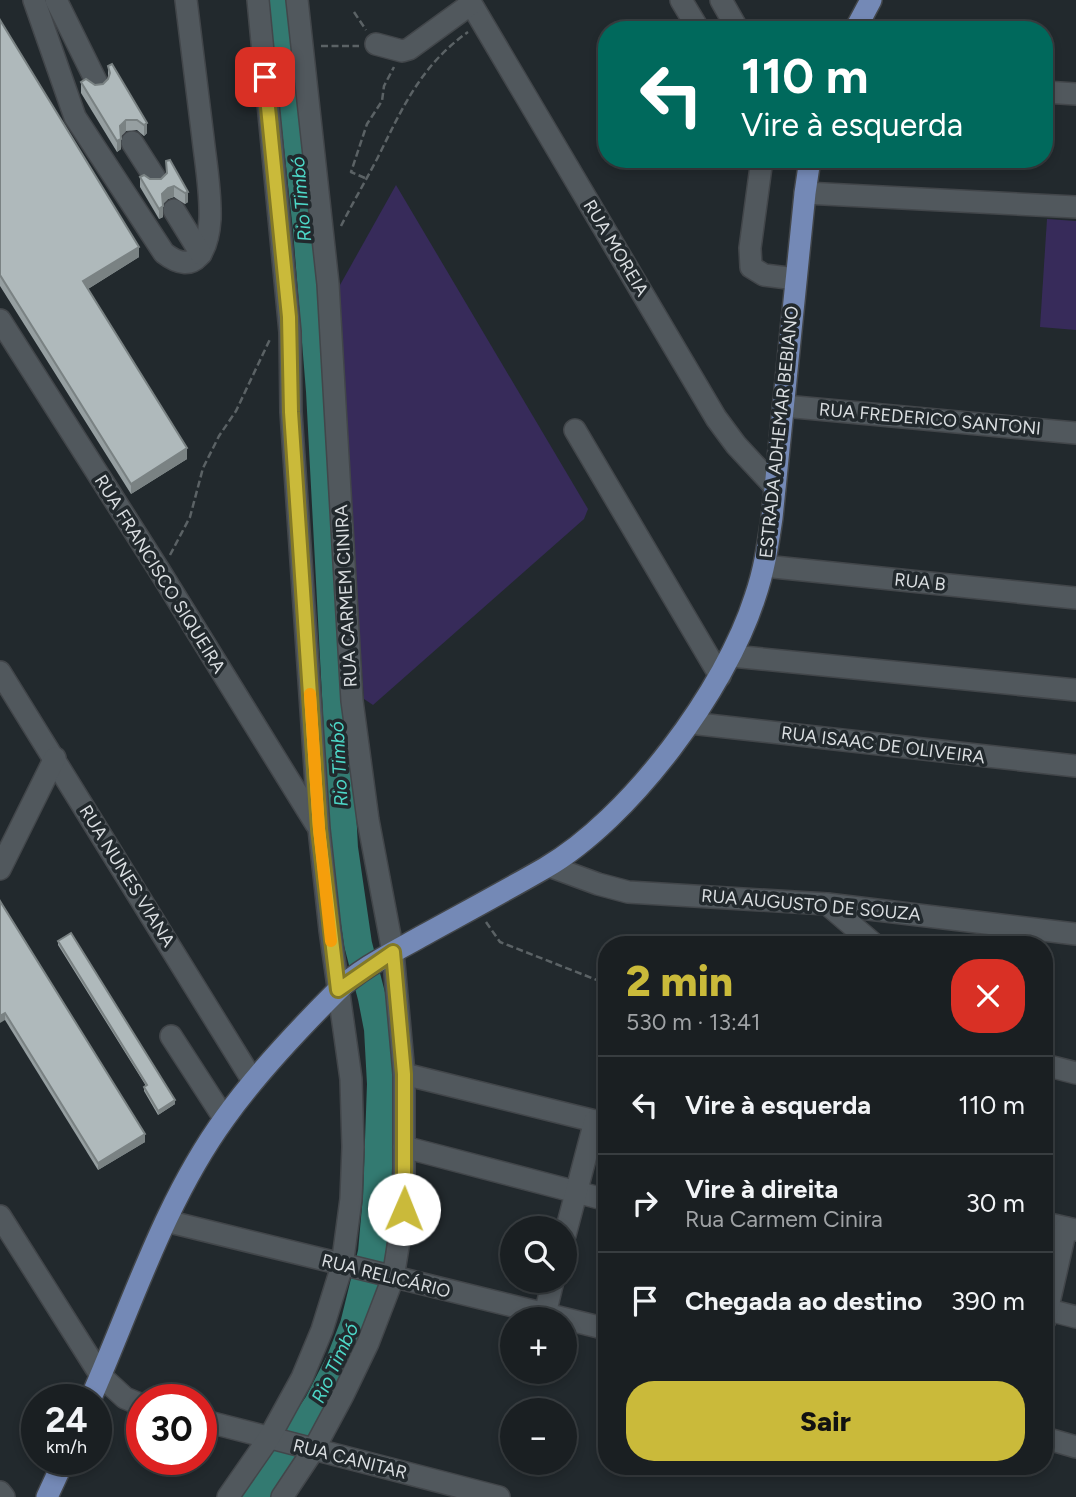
<!DOCTYPE html>
<html lang="pt">
<head>
<meta charset="utf-8">
<style>
  :root { --surface:#1a1f22; --page:#272c2f; --text:#f1f3f6; --muted:#9fa2a5; --line:#383d40; --accent:#caba3a }
  body { margin:0; font-family:Figtree,sans-serif; background:var(--page); color:var(--text); height:100vh; display:flex; flex-direction:column; font-size:26px; white-space:nowrap }
  * { box-sizing:border-box; margin:0 }
  p { font-size:23px; color:var(--muted) }
  .icon { flex:none; width:38px; height:38px; fill:none; stroke:currentColor; stroke-width:2; stroke-linecap:round; stroke-linejoin:round }
  .map { position:relative; flex:1; overflow:hidden }
  .drawer { position:absolute; left:598px; top:936px; width:455px; height:539px; display:flex; flex-direction:column; background:var(--surface); border-radius:28px; box-shadow:0 4px 10px #0003,0 0 0 2px var(--line) }
  .drawer>* { flex:none }
  .hud { position:absolute; left:598px; top:21px; width:455px; height:147px; border-radius:28px; box-shadow:0 4px 10px #0003,0 0 0 2px var(--line); background:#00695c; color:#fff; overflow:hidden }
  .fabs { position:absolute; left:500px; top:1216px; display:grid; gap:14px }
  .fabs a { display:grid; place-items:center; width:77px; height:77px; border-radius:50%; background:var(--surface); box-shadow:0 4px 10px #0003,0 0 0 2px var(--line); font-size:35px }
  .speed { position:absolute; left:21px; top:1384px; display:flex; gap:14px; font-size:35px; font-weight:700; text-align:center }
  .speed>* { display:grid; place-content:center; width:91px; height:91px; border-radius:50%; background:var(--surface); box-shadow:0 4px 10px #0003,0 0 0 2px var(--line); line-height:1 }
  .speed small { font-size:18px; font-weight:400 }
  .speed .limit { border:10px solid #d22; background:#fff; color:#111 }
  .pin { position:absolute; display:grid; place-items:center; width:60px; height:60px; color:#fff; margin:-30px; border-radius:14px; box-shadow:0 4px 10px #0006 }
  .me { position:absolute; width:77px; margin:-38px; rotate:1deg; stroke-linejoin:round; filter:drop-shadow(0 0 5px #0008) }
  .turn { display:flex; align-items:center; gap:24px; height:147px; padding:0 28px; font-size:32px }
  .turn .icon { width:91px; height:91px; stroke-width:2.5 }
  .turn b { display:block; font-size:49px; line-height:60px }
  .round { display:grid; place-items:center; flex:none; width:74px; height:74px; border-radius:28px; background:var(--page) }
  .overview { display:flex; align-items:center; justify-content:space-between; height:119px; padding:0 28px }
  h1 { font-size:42px; font-weight:800; line-height:52px; color:var(--accent) }
  .primary-button { display:flex; gap:14px; margin-top:auto; padding:14px 28px }
  .primary-button a { flex:1; height:80px; border-radius:28px; background:var(--accent); color:#111; font-size:28px; font-weight:800; line-height:80px; text-align:center }
  ul { padding:0; list-style:none }
  li { display:flex; align-items:center; gap:21px; height:98px; padding:0 28px; border-top:2px solid var(--line) }
  li div { flex:1 }
  li b { display:block; font-size:26px }
  li em { font-style:normal }
  .map>svg:first-child { display:block }
  .green { fill:#372b5a }
  .lines { fill:none; stroke-linecap:round; stroke-linejoin:round }
  .river { stroke:#337a71; stroke-width:28 }
  .minor-casing { stroke:#42464a; stroke-width:24 }
  .major-casing { stroke:#42464a; stroke-width:24 }
  .path { stroke:#5b6265; stroke-width:2.5; stroke-dasharray:7 3.5; stroke-linecap:butt }
  .minor { stroke:#51585d; stroke-width:21 }
  .major { stroke:#7489b6; stroke-width:21 }
  .wall { fill:#969fa1 }
  .shaded-wall { fill:#7a8283 }
  .building { fill:#afb9bb; stroke:#7a8283; stroke-width:2 }
  .route-casing { stroke:#837926; stroke-width:18 }
  .route { stroke:#caba3a; stroke-width:12 }
  .slow { stroke:#f59e0b; stroke-width:12 }
  .labels { text-anchor:middle; dominant-baseline:central; stroke-width:7; stroke-linejoin:round; paint-order:stroke }
  .street-label { font-size:18px; fill:#dadee1; stroke:#22292d }
  .water-label { font-size:19px; font-style:italic; fill:#4dd7c7; stroke:#22292d }
</style>
</head>
<body>
<div class="map">
<svg width="1076" height="1497" viewBox="0 0 1076 1497">
  <rect width="100%" height="100%" fill="#22292d"/>
  <g class="green">
    <path d="M396,185L588,509L584,519L373,705L364,699L335,294Z"/>
    <path d="M1047,219L1076,221V330L1040,327Z"/>
  </g>
  <g class="lines">
    <path class="river" d="M254,1497L318,1404L340,1361L354,1325L372,1252L377,1196L381,1084L378,1029L372,998L358,944L344,848L320,391L307,230L282,0"/>
    <g class="minor-casing">
      <g id="minor">
        <path d="M34,0L75,117L164,253C196,278 208,249 210,219C211,192 206,165 203,138C197,92 192,46 186,0"/>
        <path d="M56,0L97,83"/>
        <path d="M469,0L716,418L736,445L775,487"/>
        <path d="M681,0L699,30"/>
        <path d="M721,0L738,30"/>
        <path d="M376,44L402,51L409,49L471,4"/>
        <path d="M1045,92L1076,94"/>
        <path d="M132,142L155,178"/>
        <path d="M762,159L750,248L751,267L764,275L796,279"/>
        <path d="M805,193L1076,207"/>
        <path d="M174,210L201,254"/>
        <path d="M0,320L159,570L316,824"/>
        <path d="M784,406L1076,433"/>
        <path d="M575,430L720,676"/>
        <path d="M764,566L1076,598"/>
        <path d="M732,656L1076,690"/>
        <path d="M0,672L253,1081"/>
        <path d="M690,723L1076,766"/>
        <path d="M549,866L598,884L628,892L827,904L1076,934"/>
        <path d="M0,869L55,758"/>
        <path d="M827,904L875,945"/>
        <path d="M171,1036L224,1118"/>
        <path d="M1045,1065L1076,1073"/>
        <path d="M404,1074L607,1124"/>
        <path d="M404,1147L607,1200"/>
        <path d="M0,1216L101,1376L125,1398L142,1405"/>
        <path d="M166,1221L607,1329"/>
        <path d="M1045,1223L1076,1230"/>
        <path d="M565,1235L595,1121"/>
        <path d="M1045,1309L1076,1317"/>
        <path d="M545,1314L553,1281"/>
        <path d="M1045,1320L1066,1228"/>
        <path d="M201,1420L499,1497"/>
        <path d="M1045,1438L1076,1447"/>
        <path d="M0,1492L4,1497"/>
        <path d="M228,1497L269,1438L302,1378L322,1330L342,1266L351,1199L353,1147L351,1079L330,930L319,829L291,412L290,332L258,0"/>
        <path d="M282,1497L314,1449L343,1395L368,1343L393,1278L404,1209V1074L393,952L368,820L352,701L328,284L297,0"/>
      </g>
    </g>
    <g class="major-casing">
      <g id="major">
        <path d="M855,30L871,0"/>
        <path d="M90,1400C132,1305 164,1202 225,1118C257,1073 297,1031 336,992C360,968 394,952 424,935C464,913 505,891 545,868C630,819 726,689 755,597C764,571 768,545 772,518L805,193L810,159"/>
        <path d="M47,1497L64,1460"/>
      </g>
    </g>
    <g class="path">
      <path d="M354,12L366,30"/>
      <path d="M321,46H359"/>
      <path d="M365,178L351,172L367,124L382,101L384,86L394,67"/>
      <path d="M341,226C352,204 365,182 377,159C402,109 420,66 468,32"/>
      <path d="M170,555L190,517L203,468L219,436L236,411L271,337"/>
      <path d="M486,922L500,942L607,984"/>
    </g>
    <use href="#minor" class="minor"/>
    <use href="#major" class="major"/>
  </g>
  <g class="wall">
    <path d="M0,20L139,257L88,289L187,459L131,494L0,286Z"/>
    <path d="M108,66L147,123V133L144,136L137,130L126,131L121,136V149L117,152L81,93V82L95,85L103,84L108,79Z"/>
    <path d="M140,177L150,179H161L188,192V202L185,204L174,197L168,199L163,204V217L159,219L140,187Z"/>
    <path d="M0,901L145,1142L98,1170L5,1020Z"/>
    <path d="M58,941L175,1104L158,1115L144,1091V1087L146,1086L58,945Z"/>
  </g>
  <g class="shaded-wall">
    <path d="M126,120V131L120,137V126Z"/>
    <path d="M147,123V133L144,136V125Z"/>
    <path d="M121,139V149L117,152V141Z"/>
    <path d="M174,186V197L168,199L162,204V194L168,188Z"/>
    <path d="M188,192V202L185,204V193Z"/>
    <path d="M163,206V217L159,219V209Z"/>
    <path d="M139,247V257L83,292V281Z"/>
    <path d="M187,448V459L131,494V484Z"/>
    <path d="M5,1013V1020L0,1023V1016Z"/>
    <path d="M175,1100V1104L158,1115V1111Z"/>
    <path d="M145,1134V1142L98,1170V1163Z"/>
  </g>
  <g class="building">
    <path d="M0,20L139,247L83,281L187,448L131,484L0,275Z"/>
    <path d="M112,64L147,123L144,125L137,120H126L120,126L121,139L117,141L81,82L86,79L95,85L103,84L108,79L110,73L108,66Z"/>
    <path d="M170,160L188,192L185,193L174,186L168,188L162,194L163,206L159,209L140,177L144,175L150,179H161L167,173L166,161Z"/>
    <path d="M0,901L145,1134L98,1163L5,1013L0,1016Z"/>
    <path d="M71,933L175,1100L158,1111L144,1087L147,1085L58,941Z"/>
  </g>
  <g class="lines">
    <g class="route-casing">
      <path id="route" d="M265,77L289,317L291,412L319,829L338,990L393,952L404,1074V1209"/>
    </g>
    <use href="#route" class="route"/>
    <path class="slow" d="M310,694L319,829L331,941"/>
  </g>
  <g class="labels">
    <g class="street-label">
      <text transform="translate(616 248) rotate(59)">RUA MOREIA</text>
      <text transform="translate(930 419) rotate(5)">RUA FREDERICO SANTONI</text>
      <text transform="translate(779 432) rotate(-84)">ESTRADA ADHEMAR BEBIANO</text>
      <text transform="translate(160 574) rotate(58)">RUA FRANCISCO SIQUEIRA</text>
      <text transform="translate(920 582) rotate(6)">RUA B</text>
      <text transform="translate(346 596) rotate(-93)">RUA CARMEM CINIRA</text>
      <text transform="translate(883 745) rotate(7)">RUA ISAAC DE OLIVEIRA</text>
      <text transform="translate(127 876) rotate(58)">RUA NUNES VIANA</text>
      <text transform="translate(811 905) rotate(5)">RUA AUGUSTO DE SOUZA</text>
      <text transform="translate(386 1276) rotate(14)">RUA RELICÁRIO</text>
      <text transform="translate(350 1459) rotate(14)">RUA CANITAR</text>
    </g>
    <g class="water-label">
      <text transform="translate(301 199) rotate(-95)">Rio Timbó</text>
      <text transform="translate(339 764) rotate(-93)">Rio Timbó</text>
      <text transform="translate(335 1363) rotate(-65)">Rio Timbó</text>
    </g>
  </g>
</svg>
<div class="fabs">
<a><svg class="icon" aria-label="search" viewBox="0 0 24 24"><circle cx="10" cy="10" r="6"/><path d="M15 15l6 6"/></svg></a>
<a>+</a>
<a>−</a>
</div>
<div class="speed"><div>24<small>km/h</small></div><div class="limit">30</div></div>
<div class="pin" style="left:265px;top:77px;background:#d93025"><svg class="icon" aria-label="arrive" viewBox="0 0 24 24"><path d="M6 21V4h12l-3 4 3 4H6"/></svg></div>
<svg class="me" style="left:404px;top:1209px" viewBox="-20 -20 40 40"><circle r="19" fill="#fff"/><path d="M0-13L10 11 0 6-10 11z" fill="#caba3a"/></svg>
<div class="hud">
<div class="turn"><svg class="icon" aria-label="left" viewBox="0 0 24 24"><path d="M17 20v-9H6M10 6l-5 5 5 5"/></svg><div><b>110 m</b>Vire à esquerda</div></div>
</div>
<section class="drawer">
<div class="overview"><div><h1>2 min</h1><p>530 m · 13:41</p></div><a class="round" style="background:#d93025;color:#fff"><svg class="icon" aria-label="close" viewBox="0 0 24 24"><path d="M6 6l12 12M18 6L6 18"/></svg></a></div>
<ul>
<li><svg class="icon" aria-label="left" viewBox="0 0 24 24"><path d="M17 20v-9H6M10 6l-5 5 5 5"/></svg><div><b>Vire à esquerda</b></div><em>110 m</em></li>
<li><svg class="icon" aria-label="right" viewBox="0 0 24 24"><path d="M7 20v-9h11M14 6l5 5-5 5"/></svg><div><b>Vire à direita</b><p>Rua Carmem Cinira</p></div><em>30 m</em></li>
<li><svg class="icon" aria-label="arrive" viewBox="0 0 24 24"><path d="M6 21V4h12l-3 4 3 4H6"/></svg><div><b>Chegada ao destino</b></div><em>390 m</em></li>
</ul>
<div class="primary-button"><a>Sair</a></div>
</section>
</div>
</body>
</html>
